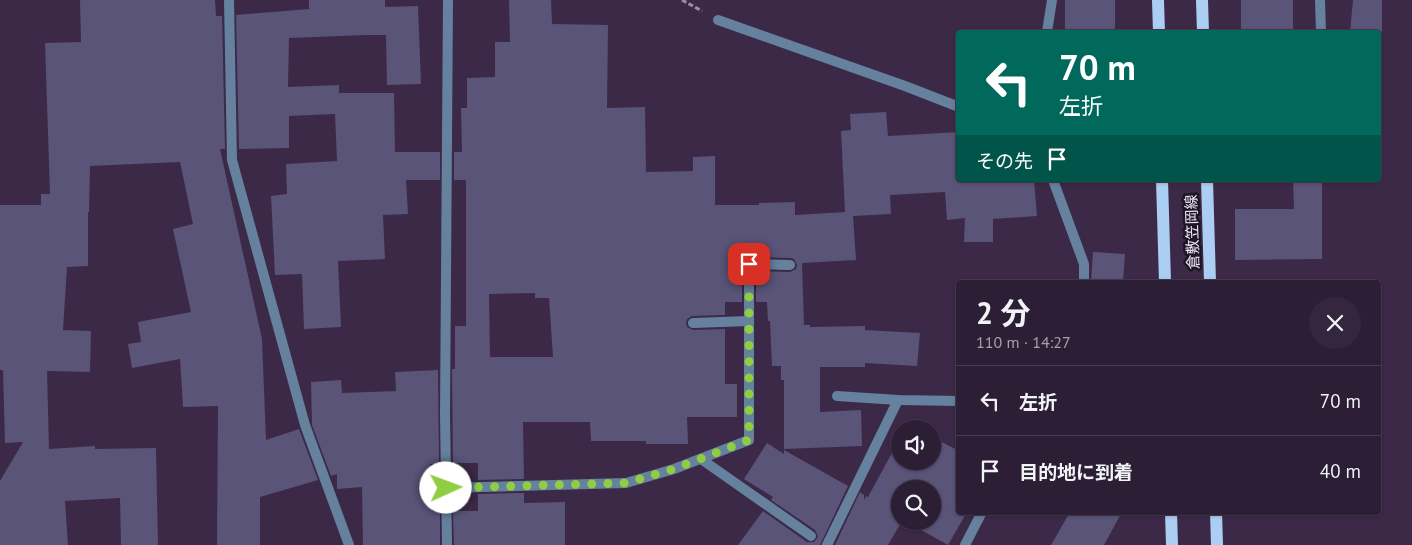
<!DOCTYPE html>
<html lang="ja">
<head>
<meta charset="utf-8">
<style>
  :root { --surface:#2c1f35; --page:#34273d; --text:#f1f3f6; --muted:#a6a2ad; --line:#483d50 }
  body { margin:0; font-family:"PT Sans","Noto Sans JP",sans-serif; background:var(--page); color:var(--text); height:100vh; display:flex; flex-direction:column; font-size:19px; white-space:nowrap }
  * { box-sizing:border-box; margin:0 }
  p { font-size:16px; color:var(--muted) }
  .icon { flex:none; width:28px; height:28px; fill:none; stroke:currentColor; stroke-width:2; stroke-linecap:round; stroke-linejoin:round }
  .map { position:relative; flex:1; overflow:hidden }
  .panel { position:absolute; left:956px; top:280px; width:425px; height:235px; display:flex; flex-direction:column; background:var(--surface); border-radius:5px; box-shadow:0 1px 4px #0004,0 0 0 1px var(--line) }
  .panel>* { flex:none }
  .guide { position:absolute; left:956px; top:30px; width:425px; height:152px; border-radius:5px; box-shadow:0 1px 4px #0004,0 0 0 1px var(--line); background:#00695c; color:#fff; overflow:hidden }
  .controls { position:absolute; left:891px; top:420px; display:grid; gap:10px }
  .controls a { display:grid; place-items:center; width:50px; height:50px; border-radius:50%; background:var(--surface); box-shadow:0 1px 4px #0004,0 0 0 1px var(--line); font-size:25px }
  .pin { position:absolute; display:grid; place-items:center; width:42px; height:42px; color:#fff; margin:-21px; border-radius:10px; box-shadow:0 2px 8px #0006 }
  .me { position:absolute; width:55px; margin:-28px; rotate:88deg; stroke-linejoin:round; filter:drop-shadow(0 0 4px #0008) }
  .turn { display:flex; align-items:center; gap:18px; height:105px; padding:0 20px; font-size:22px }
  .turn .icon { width:65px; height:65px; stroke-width:2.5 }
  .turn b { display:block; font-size:35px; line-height:42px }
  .then { display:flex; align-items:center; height:48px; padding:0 20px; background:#0003; gap:10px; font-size:19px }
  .round { display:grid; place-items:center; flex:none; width:52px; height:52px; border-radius:26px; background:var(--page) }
  .headline { display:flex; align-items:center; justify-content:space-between; height:85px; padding:0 20px }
  h1 { font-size:30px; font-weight:700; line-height:38px }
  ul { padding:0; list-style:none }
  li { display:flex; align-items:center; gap:15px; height:70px; padding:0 20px; border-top:1px solid var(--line) }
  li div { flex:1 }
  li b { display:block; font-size:19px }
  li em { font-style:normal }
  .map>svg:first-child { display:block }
  .building { fill:#595478; fill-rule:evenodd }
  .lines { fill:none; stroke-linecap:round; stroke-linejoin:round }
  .path { stroke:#9c8da6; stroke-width:3; stroke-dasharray:5 2.5; stroke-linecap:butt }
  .service { stroke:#65819e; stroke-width:10 }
  .minor { stroke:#65819e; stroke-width:10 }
  .primary { stroke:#accef3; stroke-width:12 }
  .route { stroke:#8fcd42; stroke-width:9; stroke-dasharray:0 16.2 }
  .labels { text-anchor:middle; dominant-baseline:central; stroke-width:5; stroke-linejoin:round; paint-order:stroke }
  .street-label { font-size:15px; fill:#efe4f8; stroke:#1e1623 }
</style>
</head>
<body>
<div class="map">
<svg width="1412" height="545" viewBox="0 0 1412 545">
  <rect width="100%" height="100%" fill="#3b2947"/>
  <g class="building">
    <path d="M80,0H215L216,16H222L225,149H220L262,339L266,440L299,429L318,480L260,497V545H217L218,406L183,407L180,359L132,368L128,344L141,342L138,322L191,312L173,229L193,224L180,162L90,166L89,212H88V266L67,267L63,330L91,331L90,372L47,371L49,449L95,446V449L156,448L158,545H121L120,498L65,501L68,545H0V481L23,442L5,443L3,370H0V205H41V194H50L45,43L81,42Z"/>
    <path d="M309,0H385V7L418,6L421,84L387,85L386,35H367L289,38L288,87L339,85V93H394L395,152H440V180H406L408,214L383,215L385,259L338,261L341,327L304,329L302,274L275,275L271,196L287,194L286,164L337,161L335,114L289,116V148L239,149L236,15L309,9Z"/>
    <path d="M509,0H551L552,24L608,25L607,108L645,107L646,172L693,171V157L715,156V205H759V203L795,202V215L845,212L841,131L851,130L850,114L886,112L888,136L959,132V180H1008V183L1034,180L1037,216L993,219V242H964L965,218L947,220L945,192L890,195L891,214L853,216L856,260L802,263L804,325H810V327L865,326V330L920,333L917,366L865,363V367H820V412L861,410L862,446L784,449V380H781V366H772L770,321H768L767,302H756V271L790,272L796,269L797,265L794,259L791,258L749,257L745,258L742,264V302H725V315L692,316L687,319L686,323L687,327L693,330L725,329V384H737V417H687L688,444H646V441H591L590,422H523L524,479L478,480V463H453L452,369H455V326H466V180H454V152H462L461,108H467V78L495,77V42H510ZM535,293V298H549L553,357H490L489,294Z"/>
    <rect x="1065" y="0" width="50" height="32"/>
    <rect x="1241" y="0" width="52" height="32"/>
    <path d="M1353,0H1382V32H1350Z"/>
    <path d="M1293,180H1322V259L1235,260V209H1294Z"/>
    <path d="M1093,252L1125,254L1123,282H1091Z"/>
    <path d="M438,370L439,464H430L432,511H440V545H363L362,487L337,489V474L331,476L312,425L311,382L341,380L342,393L396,391L395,372Z"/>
    <path d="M932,437L959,451V512H967L948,545L905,521H932V489H900V521H902L888,545H835L860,492L864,495V500L866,496L868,497L900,438V461H932Z"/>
    <path d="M767,443L784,454V450L848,486L820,545H738L763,511L807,542H814L818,537L817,534L815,530L771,500L773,497L744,479Z"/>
    <path d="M524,493V503L565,502V545H454L453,511H478V494Z"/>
    <path d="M1070,512H1122L1104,545H1051Z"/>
  </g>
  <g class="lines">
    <path class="path" d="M682,0L702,11"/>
    <path class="service" d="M718,20L905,86L959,107"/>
    <g class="minor">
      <path d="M229,0L232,160L305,425L349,545"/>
      <path d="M1320,0L1321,32"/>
      <path d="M1047,32L1052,0"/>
      <path d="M1053,180L1084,264V282"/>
      <path d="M693,323L749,321"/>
      <path d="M837,396L898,400L959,401"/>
      <path d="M701,459L811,536"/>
      <path d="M446,488L626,483L674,469L749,440V264L790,265"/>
      <path d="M447,545L445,414L448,0"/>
      <path d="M827,545L898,400"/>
      <path d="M965,545L982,512"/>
    </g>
    <g class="primary">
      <path d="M1158,0L1159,32"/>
      <path d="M1202,0L1203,32"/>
      <path d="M1162,180L1165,282"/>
      <path d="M1207,180L1210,282"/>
      <path d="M1171,512L1172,545"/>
      <path d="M1216,512L1217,545"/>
    </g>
  </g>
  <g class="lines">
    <path class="route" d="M446,488L626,483L674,469L749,440V264"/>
  </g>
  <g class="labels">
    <g class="street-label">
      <text transform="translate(1192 232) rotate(-92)">倉敷笠岡線</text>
    </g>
  </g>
</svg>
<div class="controls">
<a><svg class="icon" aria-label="sound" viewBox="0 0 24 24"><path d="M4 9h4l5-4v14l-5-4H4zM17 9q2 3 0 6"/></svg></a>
<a><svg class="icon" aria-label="search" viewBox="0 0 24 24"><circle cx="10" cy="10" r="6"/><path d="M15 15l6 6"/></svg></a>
</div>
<div class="pin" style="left:749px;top:264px;background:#d93025"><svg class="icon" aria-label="arrive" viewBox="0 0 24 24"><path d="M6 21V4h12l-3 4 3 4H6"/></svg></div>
<svg class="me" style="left:446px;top:488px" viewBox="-20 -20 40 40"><circle r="19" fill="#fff"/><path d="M0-13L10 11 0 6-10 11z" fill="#8fcd42"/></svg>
<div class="guide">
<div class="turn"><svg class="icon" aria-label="left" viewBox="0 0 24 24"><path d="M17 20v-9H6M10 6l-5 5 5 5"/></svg><div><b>70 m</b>左折</div></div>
<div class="then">その先<svg class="icon" aria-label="arrive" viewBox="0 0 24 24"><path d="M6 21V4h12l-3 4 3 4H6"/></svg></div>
</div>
<section class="panel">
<div class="headline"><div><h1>2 分</h1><p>110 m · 14:27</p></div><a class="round"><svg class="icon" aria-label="close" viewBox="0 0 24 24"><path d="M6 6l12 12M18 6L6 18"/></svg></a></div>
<ul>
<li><svg class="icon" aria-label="left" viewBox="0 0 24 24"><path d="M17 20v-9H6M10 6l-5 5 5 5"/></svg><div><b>左折</b></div><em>70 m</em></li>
<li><svg class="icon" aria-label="arrive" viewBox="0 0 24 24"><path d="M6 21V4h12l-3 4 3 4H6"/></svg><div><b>目的地に到着</b></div><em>40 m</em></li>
</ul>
</section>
</div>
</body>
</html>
